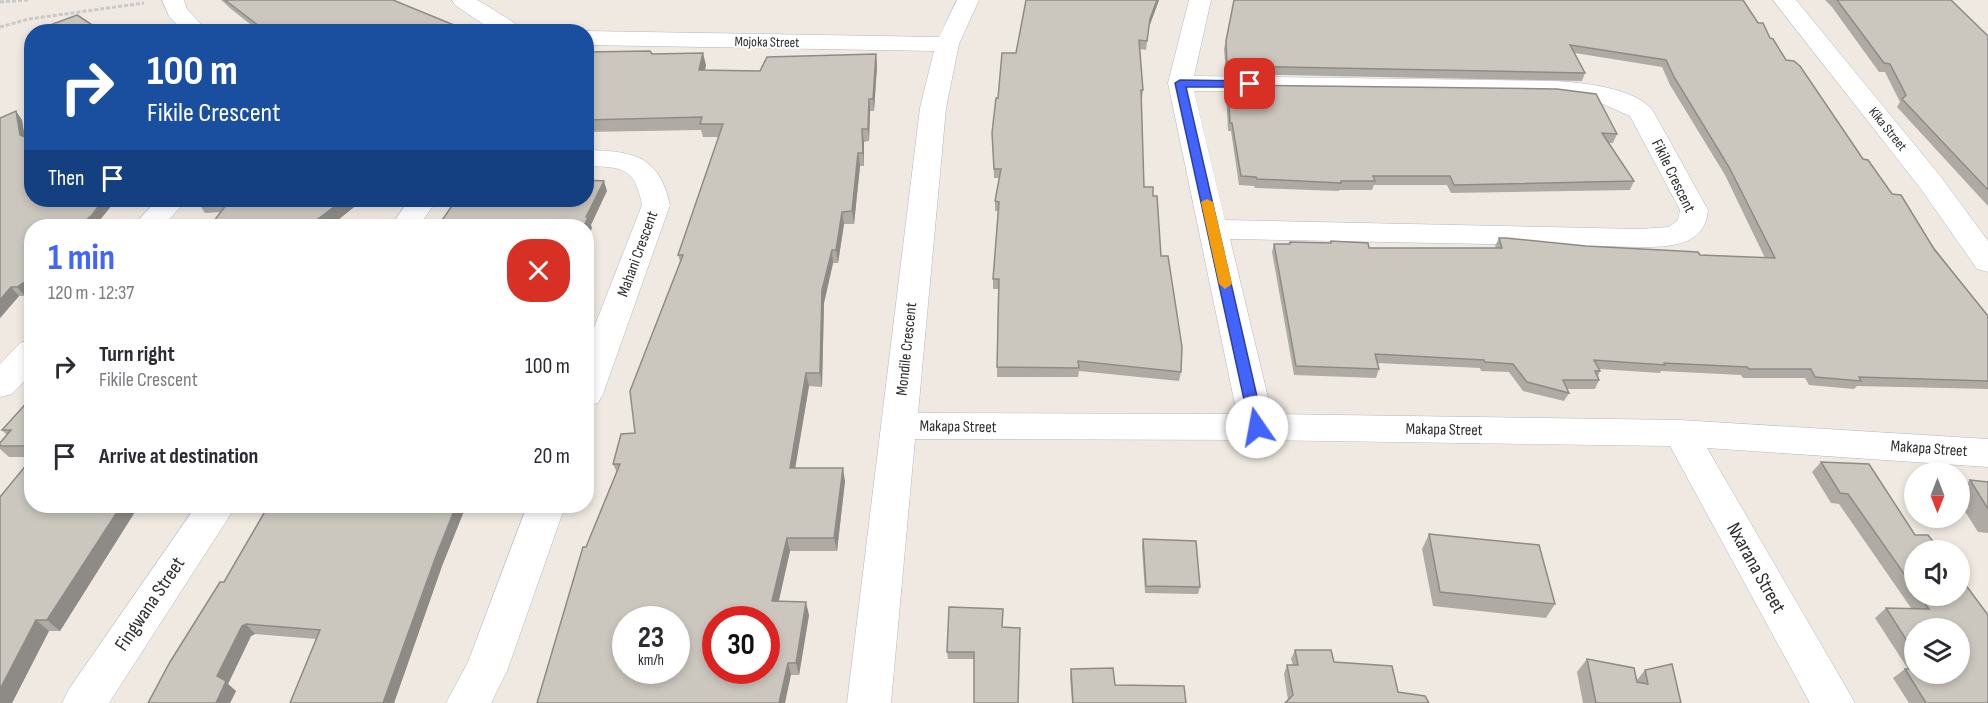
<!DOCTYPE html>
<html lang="en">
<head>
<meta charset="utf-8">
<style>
  :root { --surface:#fff; --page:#f7f7f7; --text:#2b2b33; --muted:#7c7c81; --accent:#4264fb }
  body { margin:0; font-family:"Sofia Sans Condensed",sans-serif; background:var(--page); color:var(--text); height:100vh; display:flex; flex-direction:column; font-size:22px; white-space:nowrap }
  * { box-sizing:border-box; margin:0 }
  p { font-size:20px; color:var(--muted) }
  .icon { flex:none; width:33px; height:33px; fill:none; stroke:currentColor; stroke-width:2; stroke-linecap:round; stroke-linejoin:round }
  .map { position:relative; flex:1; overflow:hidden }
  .panel { position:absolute; left:24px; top:219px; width:570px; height:294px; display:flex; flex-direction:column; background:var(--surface); border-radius:24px; box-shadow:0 3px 9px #0003 }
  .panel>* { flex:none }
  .hud { position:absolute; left:24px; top:24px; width:570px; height:183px; border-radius:24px; box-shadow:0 3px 9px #0003; background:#1a4fa0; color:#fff; overflow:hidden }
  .needle { width:39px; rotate:180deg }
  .tools { position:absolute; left:1904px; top:462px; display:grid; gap:12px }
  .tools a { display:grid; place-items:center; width:66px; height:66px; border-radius:50%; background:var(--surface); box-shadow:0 3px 9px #0003; font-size:30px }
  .speed { position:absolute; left:612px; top:606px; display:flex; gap:12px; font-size:30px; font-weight:700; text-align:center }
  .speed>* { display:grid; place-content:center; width:78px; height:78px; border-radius:50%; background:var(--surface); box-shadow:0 3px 9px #0003; line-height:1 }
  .speed small { font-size:15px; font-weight:400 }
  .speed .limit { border:9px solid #d22; background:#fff; color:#111 }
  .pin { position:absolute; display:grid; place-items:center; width:51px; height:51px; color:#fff; margin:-26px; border-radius:12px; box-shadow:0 3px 9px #0006 }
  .me { position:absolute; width:66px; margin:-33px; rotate:348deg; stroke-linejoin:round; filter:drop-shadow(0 0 4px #0008) }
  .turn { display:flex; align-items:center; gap:21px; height:126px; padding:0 24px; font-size:27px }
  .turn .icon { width:78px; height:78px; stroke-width:2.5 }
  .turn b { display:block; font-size:42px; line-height:51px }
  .then { display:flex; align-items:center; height:57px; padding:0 24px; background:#0003; gap:12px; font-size:22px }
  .round { display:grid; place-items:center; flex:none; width:63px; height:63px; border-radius:24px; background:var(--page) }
  .headline { display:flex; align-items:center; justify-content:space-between; height:102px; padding:0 24px }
  h1 { font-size:36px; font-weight:700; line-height:45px; color:var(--accent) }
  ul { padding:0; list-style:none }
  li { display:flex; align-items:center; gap:18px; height:90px; padding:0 24px }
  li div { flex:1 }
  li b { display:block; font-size:22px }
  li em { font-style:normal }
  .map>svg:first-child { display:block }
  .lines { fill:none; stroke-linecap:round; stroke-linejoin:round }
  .street-casing { stroke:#b4b7c1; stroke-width:1 }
  .path { stroke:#c9c9c9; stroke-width:3; stroke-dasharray:4 2; stroke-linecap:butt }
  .street { fill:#fff; fill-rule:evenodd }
  .wall { fill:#afaba4; fill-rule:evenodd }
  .shaded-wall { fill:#8e8b86 }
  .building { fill:#cbc7bf; stroke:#8e8b86; stroke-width:1.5; fill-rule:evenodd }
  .route { fill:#4264fb; stroke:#2b41a3; stroke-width:1.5 }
  .slow { fill:#f59e0b }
  .labels { text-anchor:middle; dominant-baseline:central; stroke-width:4.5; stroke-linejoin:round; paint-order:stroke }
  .far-street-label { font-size:14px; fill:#2e2e2e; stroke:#fff }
  .street-label { font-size:16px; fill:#2e2e2e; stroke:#fff }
  .near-street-label { font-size:20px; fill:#2e2e2e; stroke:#fff }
</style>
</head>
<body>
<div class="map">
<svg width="1988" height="703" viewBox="0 0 1988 703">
  <rect width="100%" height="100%" fill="#efe9e1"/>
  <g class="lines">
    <g class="street-casing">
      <g id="street">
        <path d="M162,0H184L187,9L208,32H184L169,16Z"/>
        <path d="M452,0C459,0 469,0 477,0C480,1 525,29 526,32H495L455,5Z"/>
        <path d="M957,0H979L959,44L946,108L918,413L1237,414L1168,83L1189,0H1211L1194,76L1554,81C1580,82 1637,88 1653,111L1708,210C1705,247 1668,247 1639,247L1230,239L1272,414L1680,420L1988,439V467L1707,448L1855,703H1810L1670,446L1257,440L915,439L891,703H847L920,108L934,51L586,45V32H584L586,31L939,37ZM1194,91L1554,95L1594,100L1630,116L1680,210L1678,220L1669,227L1639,229L1225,220Z"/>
        <path d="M1773,0H1796L1941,177L1988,241V272L1977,269L1921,189Z"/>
        <path d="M586,150C633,151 659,155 670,205L603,394L598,403L586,406V348L642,205C635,167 622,167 586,166Z"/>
        <path d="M157,200H187L163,226H133Z"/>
        <path d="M409,200H437L419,226H391Z"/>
        <path d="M32,339V373L12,394L0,397V364L20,343Z"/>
        <path d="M196,506H236L109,703H62L69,689Z"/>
        <path d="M527,506H565L507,671L491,703H446L468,662Z"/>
      </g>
    </g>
    <g class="path">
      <path d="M0,2L28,0"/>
      <path d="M0,27L29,19L144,3"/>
    </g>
    <use href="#street" class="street"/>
  </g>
  <g class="wall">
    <path d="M221,0H393L457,32H260L231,9Z"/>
    <path d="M1026,0H1159L1149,27L1146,50L1140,49L1143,90L1142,99H1141L1144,187L1153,196L1161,256L1181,372L1179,381L1079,371L1078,377H997L998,289H993V279L998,211H995V201L999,178H994L992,133L998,98L1016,53Z"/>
    <path d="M1234,0L1758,23L1786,60L1863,159L1892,194L1988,316V389L1857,386L1854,389L1809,385L1805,378H1743L1741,375L1661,371L1660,373L1599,369L1600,371L1598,376L1599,380L1595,389H1567L1569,393L1564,401L1523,391L1509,372L1481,371L1480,368L1377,363L1379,369L1376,378L1294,375L1272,252L1274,244H1289L1290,242L1330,243L1331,241L1369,248H1496L1495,246L1499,238L1586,246L1700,255L1765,258L1725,175L1670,85L1662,67L1575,53L1585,73L1582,81L1226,74L1224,49Z"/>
    <path d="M1825,0H1951L1988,36V206L1897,107L1900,102L1885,72H1879L1832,7Z"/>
    <path d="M586,52L652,54L706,65L705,70L760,71L876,54L877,66L874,111H870L869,141L864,142V166H860L854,224H844L838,263H833L824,303L822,387L809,386L795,468L845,481L837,551H790L778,602L809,615L799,675H791L586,547L617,473L613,464L635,433L680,261L678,255L719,137H703L701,130L586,132Z"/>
    <path d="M1228,85L1617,134L1613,143H1608L1634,181L1630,190L1451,193L1447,185H1374L1372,190H1339V191L1255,188L1254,186L1239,185L1231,131H1228L1226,94Z"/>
    <path d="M0,118L22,120L32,200H116L95,226H32V291L25,296H19L0,318Z"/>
    <path d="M200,200H363L339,219L220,212L205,213L198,202Z"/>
    <path d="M32,397V457H9L0,449V443L7,435L2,430Z"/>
    <path d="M1821,462L1914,550V596H1959L1988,703H1909L1893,678L1905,669H1908L1875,618L1886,608H1911L1839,504L1831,503L1812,472ZM1914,628L1959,674H1914Z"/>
    <path d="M1970,480L1988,482V533L1978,532L1959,502V491Z"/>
    <path d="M32,506H156L138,507L60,631H49L12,703H0Z"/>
    <path d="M268,506H478H466L442,566L394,703H290L316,639L255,634L251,636L228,684L236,691L230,703H148L224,582L256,527Z"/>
    <path d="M1429,534L1555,604L1546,618L1433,606L1422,549Z"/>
    <path d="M1143,539L1200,587L1198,594L1145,593L1142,547Z"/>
    <path d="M1003,609L974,659H948L947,652Z"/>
    <path d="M1295,650L1334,662L1398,692L1288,700L1284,674L1287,665H1293L1291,659Z"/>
    <path d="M1587,659L1637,680L1645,670L1681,703H1583L1577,672Z"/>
    <path d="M1071,669L1115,685L1186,703H1072L1070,678Z"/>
  </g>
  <g class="shaded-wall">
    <path d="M1157,0H1159L1149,27L1150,19Z"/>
    <path d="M454,25L457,32H449V27Z"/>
    <path d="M703,53L706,65L702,82L699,70Z"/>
    <path d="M876,54L877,66L874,111L873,99Z"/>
    <path d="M869,99L870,111L869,141L868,129Z"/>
    <path d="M16,111L22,120L26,144L20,135Z"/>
    <path d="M862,129L864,142V166L863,153Z"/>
    <path d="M858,153L860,166L854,224L852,211Z"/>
    <path d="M604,181L607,191L591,225L592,228L586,240V226H584L586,217Z"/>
    <path d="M103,200H116L95,226H79Z"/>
    <path d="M343,200H363L339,219L343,226H334L318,219Z"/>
    <path d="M842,212L844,224L838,263L836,250Z"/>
    <path d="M832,250L833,263L824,303L822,387L820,373L822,290Z"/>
    <path d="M32,277V291L25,296L17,287Z"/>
    <path d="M11,287L19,296L0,318V300Z"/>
    <path d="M806,373L809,386L793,481L790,468Z"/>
    <path d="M843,468L845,481L837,551L834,538Z"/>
    <path d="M121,506H137L138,507L60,631L47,620Z"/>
    <path d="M456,506H466L442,566L394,703H383L436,556Z"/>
    <path d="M787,538L790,551L776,614L772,601Z"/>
    <path d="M806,602L809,615L799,675L796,663Z"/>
    <path d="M36,620L49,631L12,703H0V689Z"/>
    <path d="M246,624L255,634L251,636L228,684L236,691L230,703H216L217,676L242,626Z"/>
    <path d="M788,663L791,675L785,703H779Z"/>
  </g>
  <g class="building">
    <path d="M225,0H393L454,25L449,27V32H267Z"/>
    <path d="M1026,0H1157L1150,19L1147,41L1139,40L1143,90H1141L1144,187H1153V196H1157L1161,256H1168L1182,347L1181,372L1078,361L1079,368L997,367L999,279H993L999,202L995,201L1001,169H994L992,133L996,98H998L1002,53H1016Z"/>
    <path d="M1234,0H1743L1758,23H1763L1770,38L1773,39L1786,60L1794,61L1800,66L1863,159L1868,160L1892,194L1901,195L1934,249L1988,316V381L1859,377L1861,381L1815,377L1811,369H1749L1747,367L1664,363L1665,365L1594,360L1600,371H1595L1599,380H1563L1569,393L1527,382L1513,364L1485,362L1484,360L1375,354L1379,369L1296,366L1274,244H1290V242L1331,243V241L1368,243L1369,248H1502L1499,238H1506L1586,246L1698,252L1700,255L1775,258L1729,167L1674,77L1666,60L1570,45L1585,73L1227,66L1226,41Z"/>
    <path d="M1837,0H1951L1988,36V190L1902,99L1906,95L1890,64L1884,63Z"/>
    <path d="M77,15L103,32L34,31Z"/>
    <path d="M650,51L652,54L703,53L699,70L760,71L767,57L876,54L873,99H869L868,129H862L863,153H858L852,211L842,212L836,250H832L822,290L820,373H806L790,468H843L834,538H787L772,601L806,602L796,663H788L779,703H537L583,547H586L620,464H613L621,434L635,433L630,391L683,255H678L723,124H700L702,117L586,120V52ZM626,620H676V670H626ZM716,620H766V670H716Z"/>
    <path d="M1228,85L1557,89L1596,94L1617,134L1602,133L1634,181L1454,185L1450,176H1373L1375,181H1341V183L1257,179L1256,177L1241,176L1232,123H1230Z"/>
    <path d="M16,111L20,135L32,140V200H103L92,215L79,226H32V277L17,287H11L0,300V118Z"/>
    <path d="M586,180L604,181L586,217H588L584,226H438L456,200H586Z"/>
    <path d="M200,200H227L198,202Z"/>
    <path d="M230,200H343L318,219H339L334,226H210Z"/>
    <path d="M32,397V446H0V443L11,430H2Z"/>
    <path d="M32,458V506H121L47,620H36L0,689V497Z"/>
    <path d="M1821,462L1869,464L1915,535H1928L1940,550H1914V588L1848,494L1840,493Z"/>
    <path d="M1970,480L1988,482V509Z"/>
    <path d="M268,506H456L436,556L383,703H290L320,630L246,624L242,626L217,676L226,681L216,703H148L170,662L220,582H224L256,527Z"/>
    <path d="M1429,534L1539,545L1555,604L1440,592Z"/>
    <path d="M1143,539L1196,541L1200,587L1146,586Z"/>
    <path d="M1959,576L1988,615V703H1926L1905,669H1914V674H1959V628H1914V652L1886,608L1929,609L1919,596H1959Z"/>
    <path d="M949,607L1003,609L1002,627L1020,628L1018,703H974V652H947Z"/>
    <path d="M1295,650H1331L1334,662L1392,666L1398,692L1425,696L1429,703H1285L1293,695L1287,665H1298Z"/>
    <path d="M1587,659L1634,668L1637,682L1648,684L1645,670L1672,664L1681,703H1596Z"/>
    <path d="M1113,668L1115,685L1184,686L1186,703H1073L1071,669Z"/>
  </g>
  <path class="route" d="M1180,80L1250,81L1255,84L1250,87H1186L1264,427L1262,431H1252L1250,427L1175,83Z"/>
  <path class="slow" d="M1207,199L1213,202L1232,284L1225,289L1219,284L1201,202Z"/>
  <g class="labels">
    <g class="far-street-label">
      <text transform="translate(767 42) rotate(1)">Mojoka Street</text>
      <text transform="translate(1888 129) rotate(51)">Kika Street</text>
    </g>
    <g class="street-label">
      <text transform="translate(1673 176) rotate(64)">Fikile Crescent</text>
      <text transform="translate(638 254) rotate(-70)">Mahani Crescent</text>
      <text transform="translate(907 349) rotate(-84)">Mondile Crescent</text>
      <text transform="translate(958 427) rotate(1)">Makapa Street</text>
      <text transform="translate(1444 430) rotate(1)">Makapa Street</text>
      <text transform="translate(1929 449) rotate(4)">Makapa Street</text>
    </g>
    <g class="near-street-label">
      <text transform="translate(1756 568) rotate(61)">Nxarana Street</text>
      <text transform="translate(150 604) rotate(-56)">Fingwana Street</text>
    </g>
  </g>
</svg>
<div class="tools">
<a><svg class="needle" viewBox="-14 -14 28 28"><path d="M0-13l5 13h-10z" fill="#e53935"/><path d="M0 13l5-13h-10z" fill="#7c7c81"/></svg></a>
<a><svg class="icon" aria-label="sound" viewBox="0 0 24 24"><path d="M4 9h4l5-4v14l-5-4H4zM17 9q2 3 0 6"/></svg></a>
<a><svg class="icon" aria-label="layers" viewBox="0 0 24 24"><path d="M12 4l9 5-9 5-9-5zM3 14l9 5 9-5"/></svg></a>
</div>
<div class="speed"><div>23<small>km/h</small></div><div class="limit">30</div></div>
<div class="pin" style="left:1250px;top:84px;background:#d93025"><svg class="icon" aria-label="arrive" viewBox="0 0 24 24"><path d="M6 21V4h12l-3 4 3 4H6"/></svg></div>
<svg class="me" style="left:1257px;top:427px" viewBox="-20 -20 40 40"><circle r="19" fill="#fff"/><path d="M0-13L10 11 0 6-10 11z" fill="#4264fb"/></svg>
<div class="hud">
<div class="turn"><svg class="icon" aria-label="right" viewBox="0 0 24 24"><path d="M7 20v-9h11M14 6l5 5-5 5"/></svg><div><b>100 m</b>Fikile Crescent</div></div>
<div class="then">Then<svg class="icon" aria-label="arrive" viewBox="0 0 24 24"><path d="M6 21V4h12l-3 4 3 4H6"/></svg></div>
</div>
<section class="panel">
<div class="headline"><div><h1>1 min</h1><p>120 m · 12:37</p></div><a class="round" style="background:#d93025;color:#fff"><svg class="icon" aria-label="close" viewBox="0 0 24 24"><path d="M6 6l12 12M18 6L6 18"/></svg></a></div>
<ul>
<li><svg class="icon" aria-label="right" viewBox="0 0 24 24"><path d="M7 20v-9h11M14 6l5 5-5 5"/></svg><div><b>Turn right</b><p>Fikile Crescent</p></div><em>100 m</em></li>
<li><svg class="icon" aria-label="arrive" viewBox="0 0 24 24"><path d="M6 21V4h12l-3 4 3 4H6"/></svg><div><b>Arrive at destination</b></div><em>20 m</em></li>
</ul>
</section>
</div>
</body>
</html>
